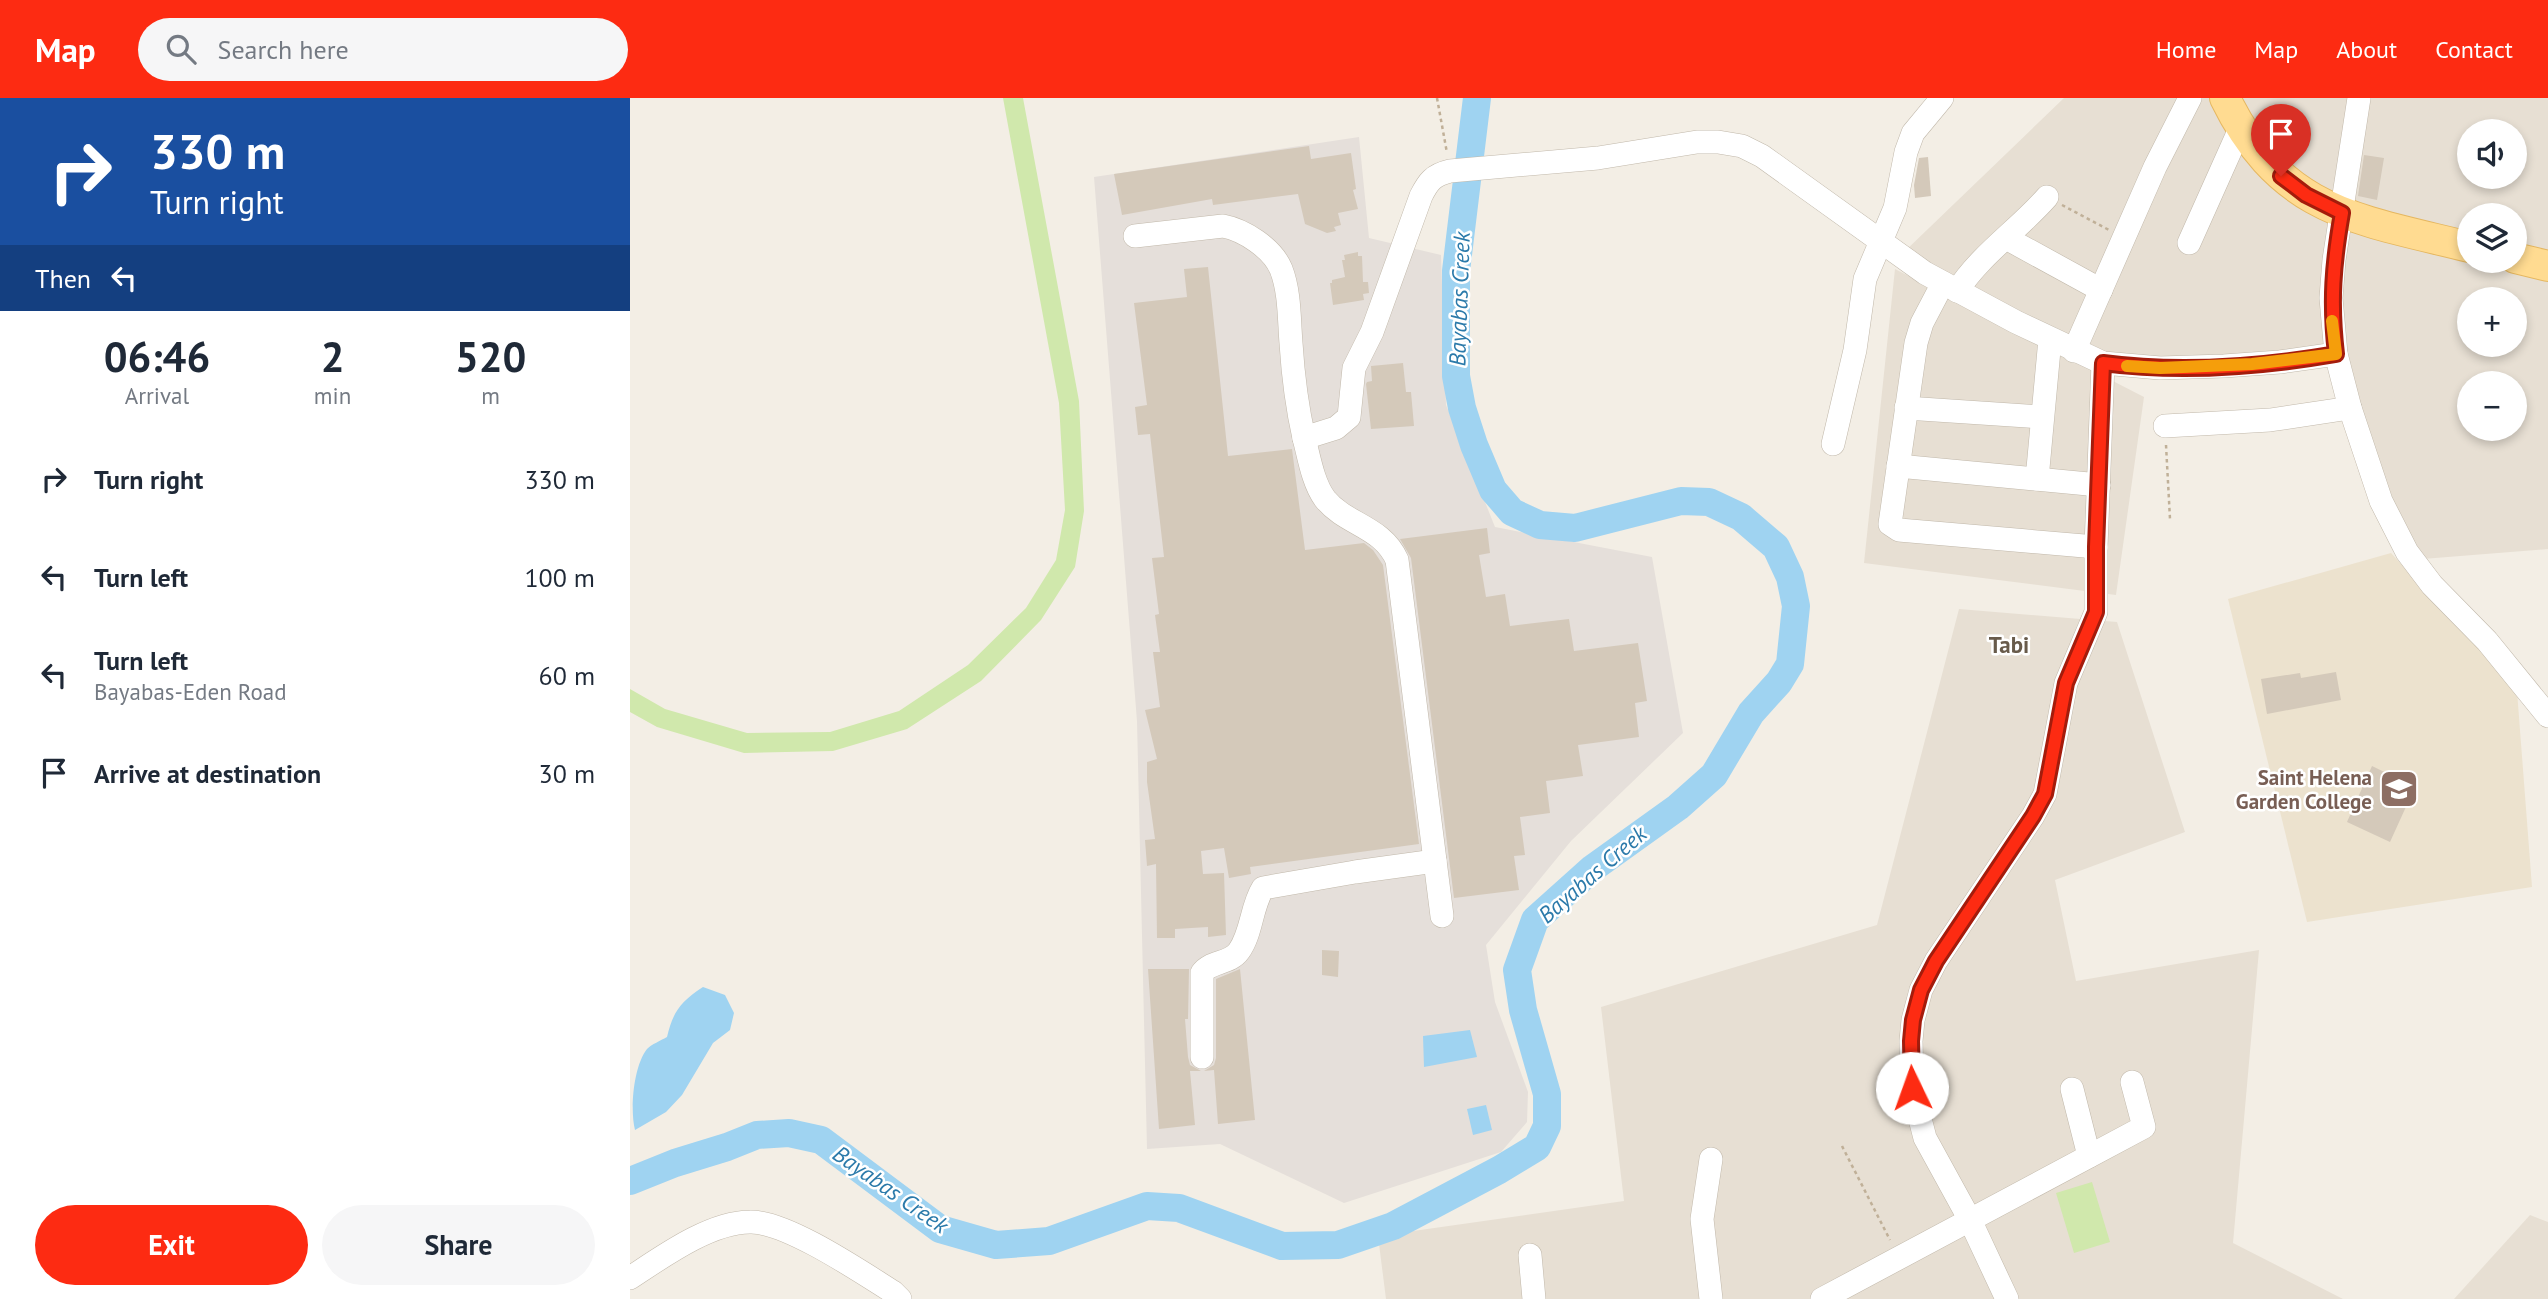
<!DOCTYPE html>
<html lang="en">
<head>
<meta charset="utf-8">
<style>
  :root { --surface:#fff; --page:#f6f6f7; --text:#1f2937; --muted:#747a83; --accent:#fd2b12 }
  body { margin:0; font-family:"PT Sans",sans-serif; background:var(--page); color:var(--text); height:100vh; display:flex; flex-direction:column; font-size:26px; white-space:nowrap }
  * { box-sizing:border-box; margin:0 }
  p { font-size:23px; color:var(--muted) }
  .icon { flex:none; width:38px; height:38px; fill:none; stroke:currentColor; stroke-width:2; stroke-linecap:round; stroke-linejoin:round }
  .map { position:relative; flex:1; overflow:hidden }
  .panel { display:flex; flex-direction:column; background:var(--surface); width:630px }
  .panel>* { flex:none }
  .top-card { background:#1a4fa0; color:#fff; overflow:hidden }
  .tools { position:absolute; left:1827px; top:21px; display:grid; gap:14px }
  .tools a { display:grid; place-items:center; width:70px; height:70px; border-radius:50%; background:var(--surface); box-shadow:0 4px 10px #0003; font-size:35px }
  .pin { position:absolute; display:grid; place-items:center; width:60px; height:60px; color:#fff; margin:-72px -30px; border-radius:50% 50% 50% 0; rotate:-45deg; box-shadow:0 0 7px #0007 }
  .pin .icon { rotate:45deg }
  .me { position:absolute; width:77px; margin:-38px; rotate:357deg; stroke-linejoin:round; filter:drop-shadow(0 0 5px #0008) }
  .turn { display:flex; align-items:center; gap:24px; height:147px; padding:0 35px; font-size:32px }
  .turn .icon { width:91px; height:91px; stroke-width:2.5 }
  .turn b { display:block; font-size:49px; line-height:60px }
  .then { display:flex; align-items:center; height:66px; padding:0 35px; background:#0003; gap:14px; font-size:26px }
  .eta { display:flex; justify-content:space-evenly; align-items:center; height:119px; text-align:center }
  .eta b { font-size:42px; font-weight:700; line-height:49px }
  .button { display:flex; gap:14px; margin-top:auto; padding:14px 35px }
  .button a { flex:1; height:80px; border-radius:42px; background:var(--accent); color:#fff; font-size:28px; font-weight:700; line-height:80px; text-align:center }
  .button a+a { background:var(--page); color:var(--text) }
  ul { padding:0; list-style:none }
  li { display:flex; align-items:center; gap:21px; height:98px; padding:0 35px }
  li div { flex:1 }
  li b { display:block; font-size:26px }
  li em { font-style:normal }
  header { display:flex; align-items:center; gap:42px; box-sizing:border-box; height:98px; padding:0 35px; background:var(--accent); color:#fff }
  header strong { font-size:33px }
  nav { display:flex; gap:38px; margin-inline-start:auto; font-size:24px }
  .search { width:490px; height:63px; background:var(--page); display:flex; align-items:center; gap:18px; box-sizing:border-box; padding:0 24px; border-radius:38px; color:var(--muted); font-size:26px }
  main { display:flex; flex:1; min-height:0 }
  .map>svg:first-child { display:block }
  .residential { fill:#e7dfd3; fill-rule:evenodd }
  .industrial { fill:#e5dfda }
  .education { fill:#ece2ce }
  .green { fill:#d0e8ac }
  .water { fill:#9fd3f1 }
  .lines { fill:none; stroke-linecap:round; stroke-linejoin:round }
  .river { stroke:#9fd3f1; stroke-width:28 }
  .building { fill:#d4c9ba }
  .minor-casing { stroke:#c1b8aa; stroke-width:24 }
  .major-casing { stroke:#e5b760; stroke-width:32 }
  .path { stroke:#c0b098; stroke-width:2.5; stroke-dasharray:3.5 3.5; stroke-linecap:butt }
  .minor { stroke:#fff; stroke-width:23 }
  .major { stroke:#ffdb91; stroke-width:30 }
  .route-casing { stroke:#a41c0c; stroke-width:18 }
  .route { stroke:#fd2b12; stroke-width:12 }
  .slow { stroke:#f59e0b; stroke-width:12 }
  .labels { text-anchor:middle; dominant-baseline:central; stroke-width:5; stroke-linejoin:round; paint-order:stroke }
  .education-label { font-size:21px; font-weight:bold; fill:#785e54; stroke:#fff; text-anchor:end }
  .water-label { font-size:23px; font-style:italic; fill:#2b7aaa; stroke:#fff }
  .neighbourhood-label { font-size:23px; font-weight:bold; fill:#685b4b; stroke:#fff }
</style>
</head>
<body>
<header>
<strong>Map</strong>
<div class="search"><svg class="icon" aria-label="search" viewBox="0 0 24 24"><circle cx="10" cy="10" r="6"/><path d="M15 15l6 6"/></svg>Search here</div>
<nav><a>Home</a><a>Map</a><a>About</a><a>Contact</a></nav>
</header>
<main>
<section class="panel">
<div class="top-card">
<div class="turn"><svg class="icon" aria-label="right" viewBox="0 0 24 24"><path d="M7 20v-9h11M14 6l5 5-5 5"/></svg><div><b>330 m</b>Turn right</div></div>
<div class="then">Then<svg class="icon" aria-label="left" viewBox="0 0 24 24"><path d="M17 20v-9H6M10 6l-5 5 5 5"/></svg></div>
</div>
<div class="eta">
<div><b>06:46</b><p>Arrival</p></div>
<div><b>2</b><p>min</p></div>
<div><b>520</b><p>m</p></div>
</div>
<ul>
<li><svg class="icon" aria-label="right" viewBox="0 0 24 24"><path d="M7 20v-9h11M14 6l5 5-5 5"/></svg><div><b>Turn right</b></div><em>330 m</em></li>
<li><svg class="icon" aria-label="left" viewBox="0 0 24 24"><path d="M17 20v-9H6M10 6l-5 5 5 5"/></svg><div><b>Turn left</b></div><em>100 m</em></li>
<li><svg class="icon" aria-label="left" viewBox="0 0 24 24"><path d="M17 20v-9H6M10 6l-5 5 5 5"/></svg><div><b>Turn left</b><p>Bayabas-Eden Road</p></div><em>60 m</em></li>
<li><svg class="icon" aria-label="arrive" viewBox="0 0 24 24"><path d="M6 21V4h12l-3 4 3 4H6"/></svg><div><b>Arrive at destination</b></div><em>30 m</em></li>
</ul>
<div class="button"><a>Exit</a><a>Share</a></div>
</section>
<div class="map">
<svg width="1918" height="1201" viewBox="0 0 1918 1201">
  <rect width="100%" height="100%" fill="#f3eee5"/>
  <g class="residential">
    <path d="M1434,0H1918V451L1780,462L1712,260L1479,270L1273,155ZM1839,33H1885V79H1839ZM1839,117H1885V163H1839ZM1839,201H1885V247H1839ZM1839,285H1885V331H1839Z"/>
    <path d="M1265,171L1514,299L1486,497L1234,465Z"/>
    <path d="M1329,511L1487,524L1555,734L1425,782L1446,883L1629,852L1603,1145L1713,1201H756L748,1138L994,1103L971,909L1247,827Z"/>
    <path d="M1900,1117L1918,1124V1201H1824Z"/>
  </g>
  <path class="industrial" d="M729,39L739,140L811,157L816,307L865,429L1022,459L1053,635L941,743L856,847L865,904L898,994L897,1024L871,1054L714,1105L590,1046L517,1051L507,623L464,79Z"/>
  <path class="education" d="M1761,455L1887,593L1902,789L1677,824L1598,501Z"/>
  <g class="green">
    <path d="M373,0H393L449,303L454,413L445,469L411,522L351,583L277,631L203,653L114,655L27,629L0,614V591L35,611L117,635L200,634L269,613L338,567L396,510L426,462L435,412L429,305Z"/>
    <path d="M1462,1084L1480,1144L1444,1155L1426,1095Z"/>
  </g>
  <g class="water">
    <path d="M73,889L95,897L104,915L100,932L83,945L52,997L36,1014L5,1032C0,1013 3,969 17,951C22,946 30,943 37,939C43,914 50,904 73,889Z"/>
    <path d="M840,932L847,959L794,969L793,938Z"/>
    <path d="M856,1007L862,1032L843,1037L837,1011Z"/>
  </g>
  <g class="lines">
    <path class="river" d="M0,1083L45,1065L97,1049L127,1037L159,1035L191,1042L310,1131L366,1147L419,1143L517,1108L549,1110L652,1148L708,1147L763,1128L869,1072L907,1049L917,1028V996L893,912L887,872L905,822L963,770L1048,709L1084,677L1121,615L1149,584L1160,566L1166,508L1160,479L1146,449L1111,419L1079,404L1051,403L945,430L910,427L882,414L863,392L844,347L832,310L826,278V173L847,0"/>
  </g>
  <g class="building">
    <path d="M679,48L681,61L721,55L726,91L723,92L728,111L708,115L711,127L704,129L706,133L697,135L675,126L668,96L583,107L582,101L492,117L484,76Z"/>
    <path d="M1734,57L1754,60L1747,102L1728,98Z"/>
    <path d="M1298,59L1301,98L1285,100L1284,87L1289,60Z"/>
    <path d="M728,154V158H732L733,184H738L739,195L733,196L734,202L703,207L700,185H702V182L715,179L712,162H715L714,157Z"/>
    <path d="M578,169L598,358L662,351L675,452L734,445L743,452L753,467L789,746L620,769L621,776L599,780L594,750L571,753L573,776L594,775L596,837L578,839V829L545,831V840H527L526,766L517,768L515,742L525,741L517,684V664L527,661L515,612L530,609L523,554H530L525,517L529,516L522,460L534,459L520,336L508,337L505,309L517,307L504,205L557,199L554,171Z"/>
    <path d="M773,265L776,294H781L784,328L741,331L736,286L737,284L742,283L741,268Z"/>
    <path d="M857,430L860,455L849,457L856,499L875,496L880,528L939,521L944,553L1008,545L1017,603L1005,605L1009,639L948,647L953,678L916,683L920,715L890,719L895,757L884,758L889,792L824,800L781,460L770,441Z"/>
    <path d="M1706,574L1711,602L1637,616L1631,581L1670,575L1671,580Z"/>
    <path d="M1742,668L1785,689L1760,744L1717,724Z"/>
    <path d="M692,852L709,853L708,879L692,877Z"/>
    <path d="M518,871H559L558,921H555L558,959L560,967L571,973H560L565,1027L529,1031Z"/>
    <path d="M610,871L625,1022L588,1026L584,972L574,973L584,967L586,960V881Z"/>
  </g>
  <g class="lines">
    <g class="minor-casing">
      <g id="minor">
        <path d="M1729,0L1704,162L1701,200L1706,256L1720,310L1751,403L1777,454L1802,487L1857,543L1918,618"/>
        <path d="M505,138L593,128C614,132 642,150 651,171C660,194 659,221 661,245C663,277 667,309 674,340C679,359 683,385 695,401C716,427 752,428 767,462L812,818"/>
        <path d="M1376,140L1471,192"/>
        <path d="M1559,145L1610,31"/>
        <path d="M1313,185L1292,225L1286,245L1260,426L1269,432L1466,449"/>
        <path d="M1327,193C1351,156 1388,132 1417,99"/>
        <path d="M1444,253L1525,69L1560,0"/>
        <path d="M1276,310L1412,319"/>
        <path d="M1535,328L1640,322L1720,310"/>
        <path d="M674,340L706,330L719,319L724,270L742,234L791,98C798,84 803,77 820,73L968,60L1067,44H1088L1112,48L1132,58L1295,175L1386,224L1473,265L1530,270L1594,268L1650,264L1706,256"/>
        <path d="M1203,346L1225,252L1235,181L1265,110L1276,54L1283,35L1312,0"/>
        <path d="M1268,368L1469,387"/>
        <path d="M1407,381L1420,241"/>
        <path d="M572,959V875C580,863 600,866 609,853C622,835 621,809 633,790L725,774L805,763"/>
        <path d="M1442,991L1459,1058"/>
        <path d="M1081,1061L1072,1121L1081,1201"/>
        <path d="M900,1157L904,1201"/>
        <path d="M0,1180C32,1159 80,1124 120,1124C156,1123 231,1174 263,1194L270,1201"/>
        <path d="M1192,1201L1514,1029L1502,984"/>
        <path d="M1377,1201L1340,1122L1295,1040L1282,990L1281,943L1283,922L1291,892L1306,863L1403,718L1415,696L1436,585L1466,514V449L1473,265"/>
      </g>
    </g>
    <g class="major-casing">
      <g id="major">
        <path d="M1595,0C1651,115 1727,121 1839,149"/>
        <path d="M1885,160L1918,168"/>
      </g>
    </g>
    <g class="path">
      <path d="M807,0L817,55"/>
      <path d="M1432,107L1479,132"/>
      <path d="M1536,347L1540,421"/>
      <path d="M1212,1048L1260,1142"/>
    </g>
    <use href="#minor" class="minor"/>
    <use href="#major" class="major"/>
  </g>
  <g class="lines">
    <g class="route-casing">
      <path id="route" d="M1282,990L1281,943L1283,922L1291,892L1306,863L1403,718L1415,696L1436,585L1466,514V449L1473,265C1549,275 1631,269 1706,256C1700,204 1703,166 1712,115L1676,97L1651,78"/>
    </g>
    <use href="#route" class="route"/>
    <path class="slow" d="M1497,268L1530,270L1622,266L1706,256L1702,223"/>
  </g>
  <defs>
    <g id="university-square" transform="scale(2.0125)"><rect x="-9" y="-9" width="18" height="18" rx="4" fill="#8d6e63" stroke="#fff"/><path d="M0-5L7-2L0 1L-7-2ZM-4 1L0 2.5L4 1V4Q0 6-4 4Z" fill="#fff"/></g>
  </defs>
  <g fill-rule="evenodd">
    <use href="#university-square" x="1769" y="691"/>
  </g>
  <g class="labels">
    <g class="education-label">
      <text x="1742" y="679">Saint Helena<tspan x="1742" dy="24">Garden College</tspan></text>
    </g>
    <g class="water-label">
      <text transform="translate(829 201) rotate(-88)">Bayabas Creek</text>
      <text transform="translate(962 776) rotate(-41)">Bayabas Creek</text>
      <text transform="translate(261 1091) rotate(35)">Bayabas Creek</text>
    </g>
    <g class="neighbourhood-label">
      <text x="1379" y="546">Tabi</text>
    </g>
  </g>
</svg>
<div class="tools">
<a><svg class="icon" aria-label="sound" viewBox="0 0 24 24"><path d="M4 9h4l5-4v14l-5-4H4zM17 9q2 3 0 6"/></svg></a>
<a><svg class="icon" aria-label="layers" viewBox="0 0 24 24"><path d="M12 4l9 5-9 5-9-5zM3 14l9 5 9-5"/></svg></a>
<a>+</a>
<a>−</a>
</div>
<div class="pin" style="left:1651px;top:78px;background:#d93025"><svg class="icon" aria-label="arrive" viewBox="0 0 24 24"><path d="M6 21V4h12l-3 4 3 4H6"/></svg></div>
<svg class="me" style="left:1282px;top:990px" viewBox="-20 -20 40 40"><circle r="19" fill="#fff"/><path d="M0-13L10 11 0 6-10 11z" fill="#fd2b12"/></svg>
</div>
</main>
</body>
</html>
